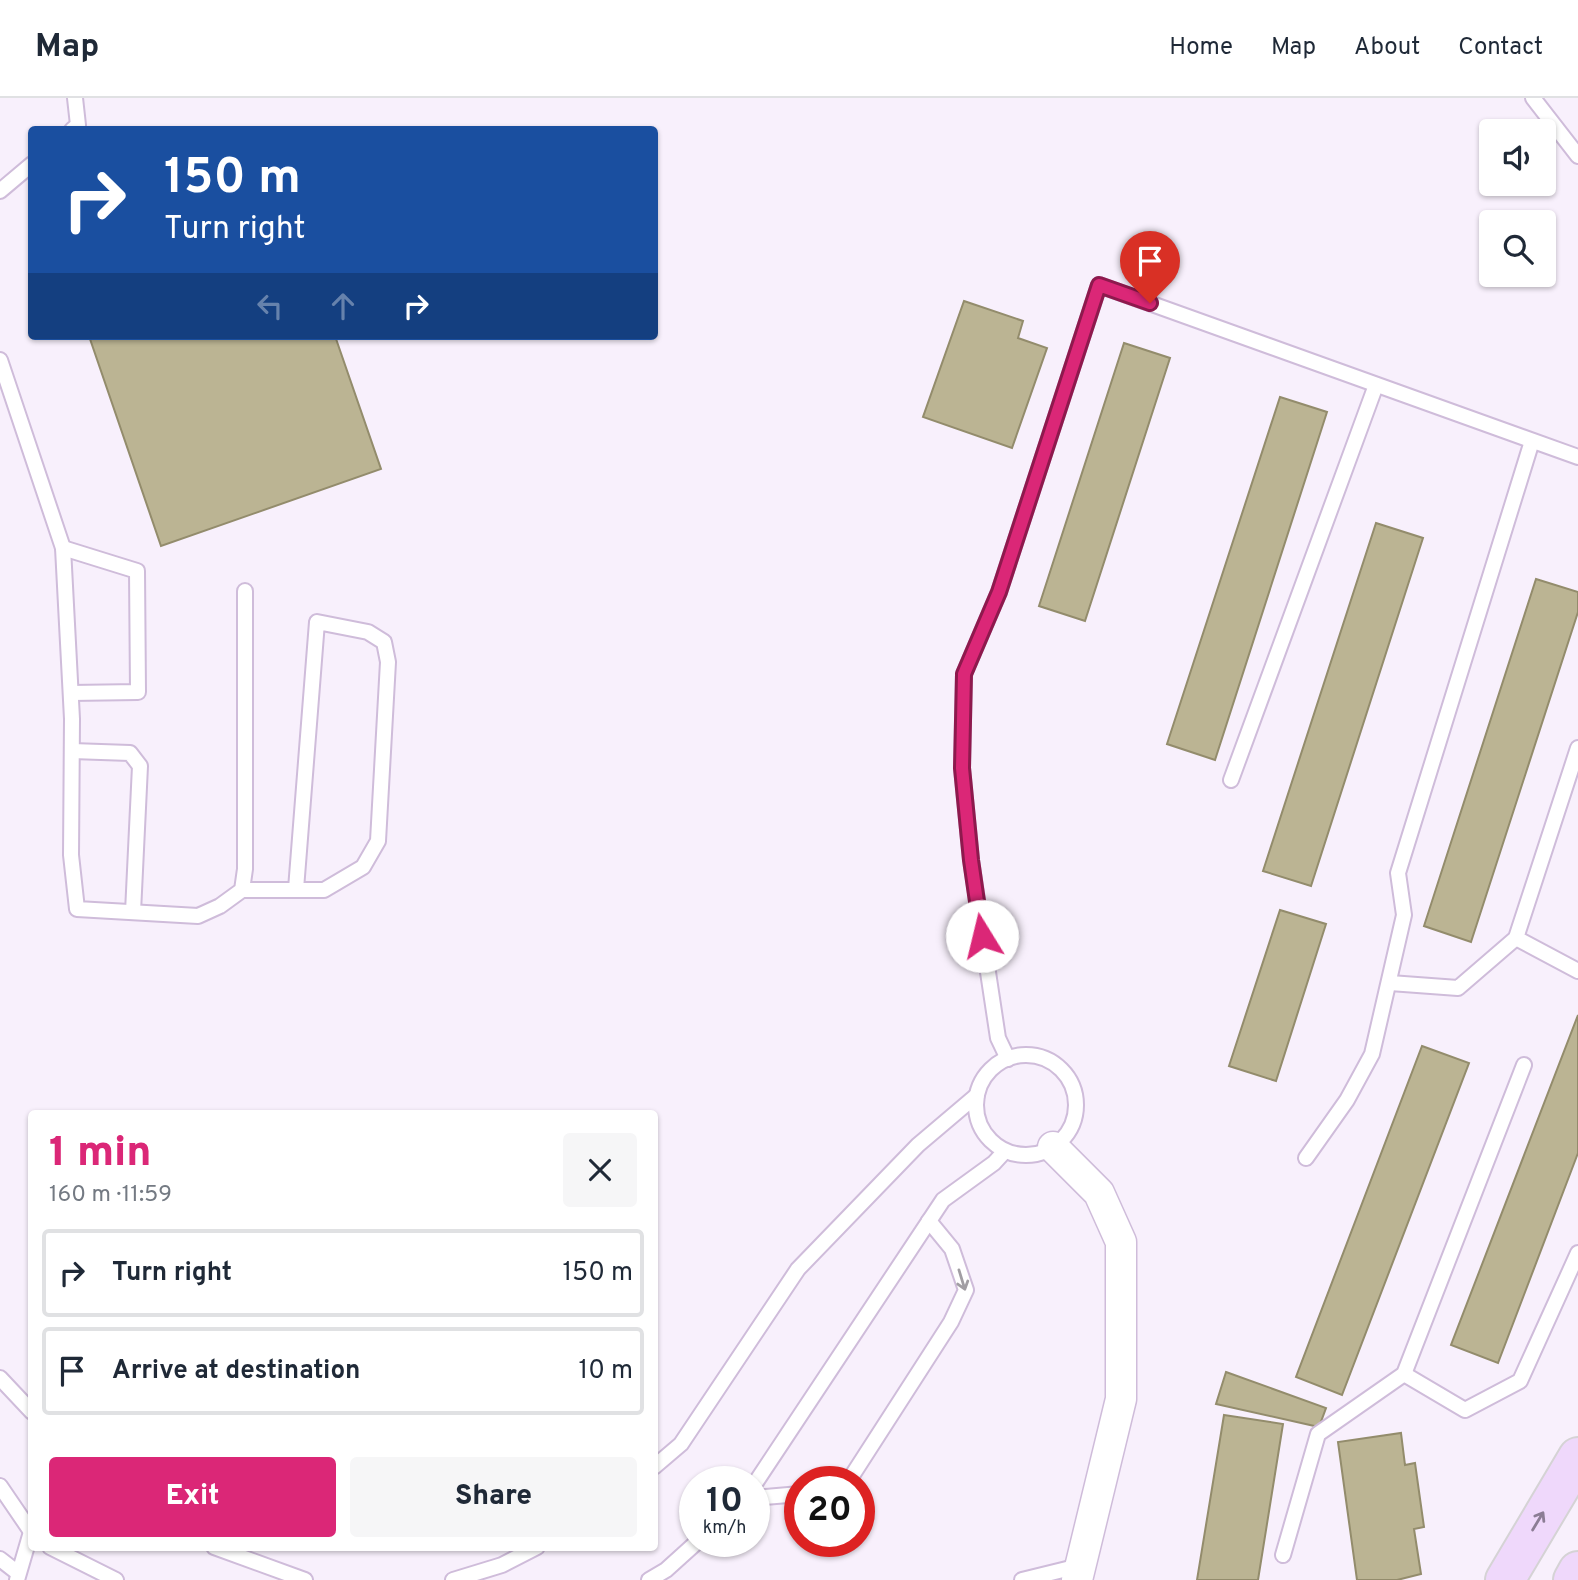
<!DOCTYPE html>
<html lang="en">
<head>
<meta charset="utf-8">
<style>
  :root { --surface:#fff; --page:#f6f6f7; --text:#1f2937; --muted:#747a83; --line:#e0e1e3; --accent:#db2777 }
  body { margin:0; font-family:Overpass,sans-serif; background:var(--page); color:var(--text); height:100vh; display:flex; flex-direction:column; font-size:26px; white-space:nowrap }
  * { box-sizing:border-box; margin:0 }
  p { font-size:23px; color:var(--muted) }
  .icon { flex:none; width:38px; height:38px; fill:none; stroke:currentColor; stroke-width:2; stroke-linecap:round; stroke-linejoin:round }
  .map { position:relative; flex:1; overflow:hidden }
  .drawer { position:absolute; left:28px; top:1012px; width:630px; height:441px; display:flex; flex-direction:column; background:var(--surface); border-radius:7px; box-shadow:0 2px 5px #0004 }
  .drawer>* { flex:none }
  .top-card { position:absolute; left:28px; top:28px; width:630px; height:214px; border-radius:7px; box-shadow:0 2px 5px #0004; background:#1a4fa0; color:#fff; overflow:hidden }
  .controls { position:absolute; left:1479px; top:21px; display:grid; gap:14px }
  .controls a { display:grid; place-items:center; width:77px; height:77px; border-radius:7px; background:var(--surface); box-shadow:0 2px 5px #0004; font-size:35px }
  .speed { position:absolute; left:679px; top:1368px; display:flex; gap:14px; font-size:35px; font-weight:700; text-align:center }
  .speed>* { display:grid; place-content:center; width:91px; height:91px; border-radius:50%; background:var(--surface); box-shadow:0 2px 5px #0004; line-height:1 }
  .speed small { font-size:18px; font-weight:400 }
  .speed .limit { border:10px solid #d22; background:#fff; color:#111 }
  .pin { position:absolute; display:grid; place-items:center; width:60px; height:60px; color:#fff; margin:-72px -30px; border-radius:50% 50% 50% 0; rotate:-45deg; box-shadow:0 0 7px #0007 }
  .pin .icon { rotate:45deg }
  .me { position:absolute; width:77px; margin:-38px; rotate:351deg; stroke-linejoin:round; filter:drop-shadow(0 0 5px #0008) }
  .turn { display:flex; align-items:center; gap:24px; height:147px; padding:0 21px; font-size:32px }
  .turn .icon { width:91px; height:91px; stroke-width:2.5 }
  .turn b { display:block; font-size:49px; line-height:60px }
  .lanes { display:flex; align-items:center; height:66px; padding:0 21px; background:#0003; justify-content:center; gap:35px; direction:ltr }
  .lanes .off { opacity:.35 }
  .round { display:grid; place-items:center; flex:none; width:74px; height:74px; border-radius:7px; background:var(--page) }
  .headline { display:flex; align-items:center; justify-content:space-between; height:119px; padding:0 21px }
  h1 { font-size:42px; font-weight:800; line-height:52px; color:var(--accent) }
  .action { display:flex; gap:14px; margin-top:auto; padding:14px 21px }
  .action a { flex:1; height:80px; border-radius:7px; background:var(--accent); color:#fff; font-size:28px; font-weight:800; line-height:80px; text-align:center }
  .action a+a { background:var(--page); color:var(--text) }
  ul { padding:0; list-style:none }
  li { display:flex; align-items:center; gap:21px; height:88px; margin:0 14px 10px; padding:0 7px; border:4px solid var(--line); border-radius:7px }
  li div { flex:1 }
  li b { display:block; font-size:26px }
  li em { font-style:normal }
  header { display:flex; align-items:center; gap:42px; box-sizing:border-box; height:98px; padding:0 35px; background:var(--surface); border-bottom:2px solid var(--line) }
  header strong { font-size:33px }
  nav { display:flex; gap:38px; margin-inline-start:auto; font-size:24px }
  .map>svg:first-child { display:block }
  .building { fill:#bbb493; stroke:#938c6c; stroke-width:2 }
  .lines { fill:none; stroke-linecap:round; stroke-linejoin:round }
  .service-casing { stroke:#cfbcda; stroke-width:18 }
  .minor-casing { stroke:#cfbcda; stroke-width:33 }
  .primary-casing { stroke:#d5d3d5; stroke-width:42 }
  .service { stroke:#fff; stroke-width:14 }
  .minor { stroke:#fff; stroke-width:30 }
  .primary { stroke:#efd8fb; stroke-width:38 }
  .oneway { stroke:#a19ea3 }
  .oneway2 { stroke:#8c7d95 }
  .route-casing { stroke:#8e194d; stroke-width:18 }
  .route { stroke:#db2777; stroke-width:12 }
</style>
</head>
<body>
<header>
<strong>Map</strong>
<nav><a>Home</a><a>Map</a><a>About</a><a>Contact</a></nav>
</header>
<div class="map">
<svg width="1578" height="1482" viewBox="0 0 1578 1482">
  <rect width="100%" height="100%" fill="#f8f0fc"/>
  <g class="building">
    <path d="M964,203L1023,223L1018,240L1047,250L1012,350L923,319Z"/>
    <path d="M89,238H335L381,371L161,448Z"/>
    <path d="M1124,245L1170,260L1085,523L1039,508Z"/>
    <path d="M1280,299L1327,314L1215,662L1167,646Z"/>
    <path d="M1376,425L1423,440L1311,788L1263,773Z"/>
    <path d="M1536,481L1578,494V514L1471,844L1424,828Z"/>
    <path d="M1280,812L1326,826L1276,983L1229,968Z"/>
    <path d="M1578,917V1055L1498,1265L1451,1247Z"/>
    <path d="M1422,948L1469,965L1342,1297L1296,1279Z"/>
    <path d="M1226,1274L1326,1310L1319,1329L1216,1306Z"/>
    <path d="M1224,1317L1283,1326L1258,1482H1197Z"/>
    <path d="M1401,1335L1405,1367L1415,1365L1424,1429L1414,1431L1421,1476L1397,1482H1357L1338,1344Z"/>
  </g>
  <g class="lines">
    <g class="service-casing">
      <g id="service">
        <path d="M1533,0L1578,58"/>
        <path d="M72,32L78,27L75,0"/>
        <path d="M0,93L32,66"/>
        <path d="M0,262L63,450L72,621L71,757L77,811L198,818L220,808L242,792L245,771V493"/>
        <path d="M63,450L137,473L138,594L71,595"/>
        <path d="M72,653L130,655L140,668L133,814"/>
        <path d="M1231,682L1376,287"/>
        <path d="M242,792H324L363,769L378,743L388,564L384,544L368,534L317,524L296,791"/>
        <path d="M1516,840L1578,873"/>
        <path d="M1390,885L1458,890L1516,840L1578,650"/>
        <circle cx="1026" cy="1007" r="50"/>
        <path d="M1008,961L998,940L971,762L962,670L964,576L999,494L1099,187L1578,359"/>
        <path d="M1306,1060L1347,1002L1372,956L1404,817L1398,775L1532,343"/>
        <path d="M1404,1276L1465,1312L1520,1283L1578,1155"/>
        <path d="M0,1280L32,1314"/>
        <path d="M654,1369L681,1346L798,1171L918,1047L977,997"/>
        <path d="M848,1384L951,1224L966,1192L952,1151L929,1123"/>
        <path d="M754,1387L943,1102L994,1065L1005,1053"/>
        <path d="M0,1388L32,1435"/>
        <path d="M754,1400L800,1396"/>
        <path d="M50,1449L116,1482"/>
        <path d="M214,1449L305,1482"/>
        <path d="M1283,1457L1318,1336L1404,1276L1524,967"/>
        <path d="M0,1461L18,1475"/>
        <path d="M17,1482L31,1434"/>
        <path d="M453,1482L502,1467L537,1449"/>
        <path d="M649,1482L666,1472L697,1444"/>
        <path d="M1022,1482L1079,1468"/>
      </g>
    </g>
    <g class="minor-casing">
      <path id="minor" d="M1053,1049L1099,1095L1121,1144V1301L1077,1482"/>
    </g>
    <g class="primary-casing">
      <g id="primary">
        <path d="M1505,1482L1578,1359"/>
        <path d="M1573,1482L1578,1473"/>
      </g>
    </g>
    <use href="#service" class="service"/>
    <use href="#minor" class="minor"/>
    <use href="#primary" class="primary"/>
  </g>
  <defs><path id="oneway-shaft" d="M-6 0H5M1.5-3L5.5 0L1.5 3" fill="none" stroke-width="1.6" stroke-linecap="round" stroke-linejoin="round" transform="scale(1.75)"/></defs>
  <use class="oneway" href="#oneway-shaft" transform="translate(962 1182) rotate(73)"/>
  <use class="oneway2" href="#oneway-shaft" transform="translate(1538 1423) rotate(-59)"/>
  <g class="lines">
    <g class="route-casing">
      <path id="route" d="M982,838L971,762L962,670L964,576L999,494L1099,187L1150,205"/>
    </g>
    <use href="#route" class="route"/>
  </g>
</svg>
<div class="controls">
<a><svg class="icon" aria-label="sound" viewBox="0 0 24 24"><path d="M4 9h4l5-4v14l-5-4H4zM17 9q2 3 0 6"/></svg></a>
<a><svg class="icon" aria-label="search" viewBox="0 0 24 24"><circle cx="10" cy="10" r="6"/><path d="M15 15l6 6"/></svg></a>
</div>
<div class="speed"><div>10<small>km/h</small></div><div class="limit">20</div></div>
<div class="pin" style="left:1150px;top:205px;background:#d93025"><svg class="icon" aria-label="arrive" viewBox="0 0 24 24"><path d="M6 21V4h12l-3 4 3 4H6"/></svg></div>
<svg class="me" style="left:982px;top:838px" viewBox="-20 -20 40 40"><circle r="19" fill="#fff"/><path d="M0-13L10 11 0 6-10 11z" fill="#db2777"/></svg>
<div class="top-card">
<div class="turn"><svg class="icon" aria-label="right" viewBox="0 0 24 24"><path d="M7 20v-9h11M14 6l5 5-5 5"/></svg><div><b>150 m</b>Turn right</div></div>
<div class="lanes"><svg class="icon off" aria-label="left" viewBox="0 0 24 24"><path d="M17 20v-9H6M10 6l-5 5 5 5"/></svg><svg class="icon off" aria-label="ahead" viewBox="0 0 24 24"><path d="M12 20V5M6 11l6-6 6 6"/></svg><svg class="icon" aria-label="right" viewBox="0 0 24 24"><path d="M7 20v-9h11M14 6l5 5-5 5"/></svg></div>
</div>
<section class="drawer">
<div class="headline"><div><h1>1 min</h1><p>160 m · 11:59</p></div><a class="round"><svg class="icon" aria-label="close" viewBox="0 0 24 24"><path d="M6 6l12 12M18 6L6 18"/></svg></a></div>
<ul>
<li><svg class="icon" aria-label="right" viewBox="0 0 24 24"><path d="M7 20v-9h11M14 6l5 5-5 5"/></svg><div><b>Turn right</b></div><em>150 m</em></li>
<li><svg class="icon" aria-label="arrive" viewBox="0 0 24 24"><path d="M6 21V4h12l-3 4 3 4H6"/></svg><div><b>Arrive at destination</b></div><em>10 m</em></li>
</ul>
<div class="action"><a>Exit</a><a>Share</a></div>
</section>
</div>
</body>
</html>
